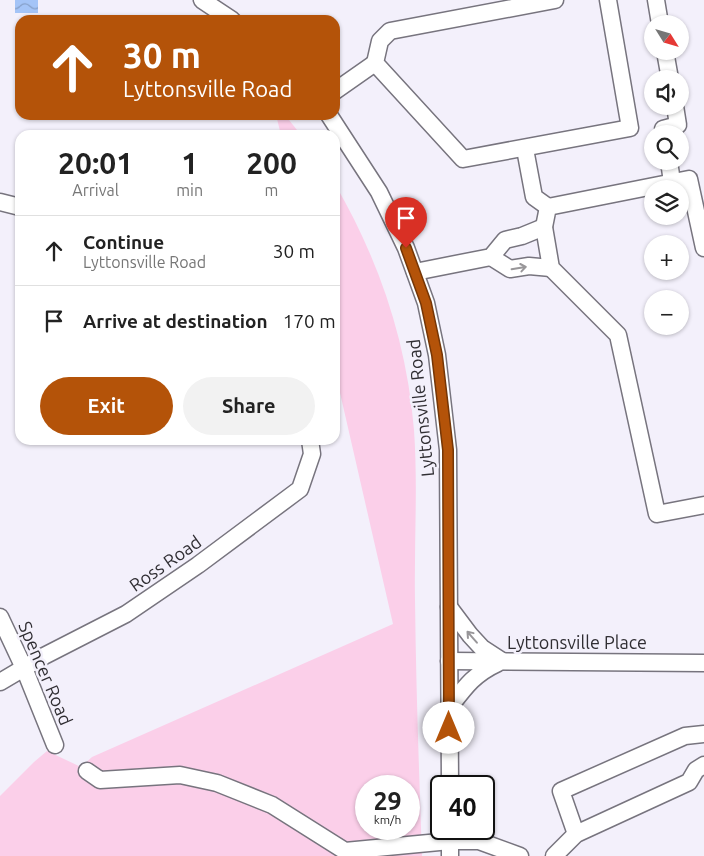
<!DOCTYPE html>
<html lang="en">
<head>
<meta charset="utf-8">
<style>
  :root { --surface:#fff; --page:#f2f2f2; --text:#222; --muted:#767676; --line:#e0e0e0; --accent:#b45309 }
  body { margin:0; font-family:Ubuntu,sans-serif; background:var(--page); color:var(--text); height:100vh; display:flex; flex-direction:column; font-size:19px; white-space:nowrap }
  * { box-sizing:border-box; margin:0 }
  p { font-size:16px; color:var(--muted) }
  .icon { flex:none; width:28px; height:28px; fill:none; stroke:currentColor; stroke-width:2; stroke-linecap:round; stroke-linejoin:round }
  .map { position:relative; flex:1; overflow:hidden }
  .panel { position:absolute; left:15px; top:130px; width:325px; height:315px; display:flex; flex-direction:column; background:var(--surface); border-radius:15px; box-shadow:0 1px 4px #0004 }
  .panel>* { flex:none }
  .top-card { position:absolute; left:15px; top:15px; width:325px; height:105px; border-radius:15px; box-shadow:0 1px 4px #0004; background:#b45309; color:#fff; overflow:hidden }
  .needle { width:32px; rotate:127deg }
  .fabs { position:absolute; left:644px; top:15px; display:grid; gap:10px }
  .fabs a { display:grid; place-items:center; width:45px; height:45px; border-radius:50%; background:var(--surface); box-shadow:0 1px 4px #0004; font-size:25px }
  .speed { position:absolute; left:355px; top:775px; display:flex; gap:10px; font-size:25px; font-weight:700; text-align:center }
  .speed>* { display:grid; place-content:center; width:65px; height:65px; border-radius:50%; background:var(--surface); box-shadow:0 1px 4px #0004; line-height:1 }
  .speed small { font-size:12px; font-weight:400 }
  .speed .limit { border:2px solid #111; border-radius:8px; background:#fff; color:#111 }
  .pin { position:absolute; display:grid; place-items:center; width:42px; height:42px; color:#fff; margin:-51px -21px; border-radius:50% 50% 50% 0; rotate:-45deg; box-shadow:0 0 5px #0007 }
  .pin .icon { rotate:45deg }
  .me { position:absolute; width:55px; margin:-28px; rotate:0deg; stroke-linejoin:round; filter:drop-shadow(0 0 4px #0008) }
  .turn { display:flex; align-items:center; gap:18px; height:105px; padding:0 25px; font-size:22px }
  .turn .icon { width:65px; height:65px; stroke-width:2.5 }
  .turn b { display:block; font-size:35px; line-height:42px }
  .eta { display:flex; justify-content:space-evenly; align-items:center; height:85px; text-align:center }
  .eta b { font-size:30px; font-weight:600; line-height:35px }
  .cta { display:flex; gap:10px; margin-top:auto; padding:10px 25px }
  .cta a { flex:1; height:58px; border-radius:30px; background:var(--accent); color:#fff; font-size:20px; font-weight:600; line-height:58px; text-align:center }
  .cta a+a { background:var(--page); color:var(--text) }
  ul { padding:0; list-style:none }
  li { display:flex; align-items:center; gap:15px; height:70px; padding:0 25px; border-top:1px solid var(--line) }
  li div { flex:1 }
  li b { display:block; font-size:19px }
  li em { font-style:normal }
  .map>svg:first-child { display:block }
  .green { fill:#fbcfe9; fill-rule:evenodd }
  .water { fill:url(#water-waves) }
  .lines { fill:none; stroke-linecap:round; stroke-linejoin:round }
  .minor-casing { stroke:#77747e; stroke-width:19 }
  .minor { stroke:#fff; stroke-width:16 }
  .oneway { stroke:#989699 }
  .route-casing { stroke:#753606; stroke-width:12 }
  .route { stroke:#b45309; stroke-width:9 }
  .labels { text-anchor:middle; dominant-baseline:central; stroke-width:5; stroke-linejoin:round; paint-order:stroke }
  .street-label { font-size:18px; fill:#302e33; stroke:#f3f0fb }
</style>
</head>
<body>
<div class="map">
<svg width="704" height="856" viewBox="0 0 704 856">
  <defs>
    <pattern id="water-waves" width="16" height="10" patternUnits="userSpaceOnUse" patternTransform="scale(1.25)"><rect width="16" height="10" fill="#a4c4f7"/><path d="M0 5q4-4 8 0t8 0" fill="none" stroke="#86a0c9"/></pattern>
  </defs>
  <rect width="100%" height="100%" fill="#f3f0fb"/>
  <g class="green">
    <path d="M276,115H285L301,135H281Z"/>
    <path d="M335,184C379,260 407,342 414,430C418,486 414,543 415,600C416,685 419,771 422,856H0V796L34,762L47,751L81,767L92,757L393,624L335,371ZM366,786H409V829H366Z"/>
  </g>
  <rect class="water" x="15" y="0" width="23" height="13"/>
  <g class="lines">
    <g class="minor-casing">
      <g id="minor">
        <path d="M202,0L232,20"/>
        <path d="M555,0L390,31L380,41L375,63L463,159L630,128L608,0"/>
        <path d="M656,0L660,24"/>
        <path d="M665,51L670,79"/>
        <path d="M335,91L375,63"/>
        <path d="M329,115L379,192L406,248L426,303L437,355L448,450L450,786"/>
        <path d="M664,134L663,129L678,125L675,106"/>
        <path d="M525,149L534,197L548,207"/>
        <path d="M669,161L672,182"/>
        <path d="M0,202L20,207"/>
        <path d="M704,248L689,179L548,207L544,227L551,268L618,335L657,514L704,505"/>
        <path d="M491,257L510,269L529,266L551,268"/>
        <path d="M415,272L491,257L505,240L522,236L544,227"/>
        <path d="M449,607L470,635L482,648L502,661"/>
        <path d="M0,617L24,668L55,745"/>
        <path d="M449,661L704,663"/>
        <path d="M0,682L44,656L126,614L198,565L300,489L312,454L310,440"/>
        <path d="M449,708C465,687 474,674 498,663"/>
        <path d="M87,771L100,780L180,775L217,783L272,805L345,851L450,841H479L520,856"/>
        <path d="M576,834L561,791L685,736L704,734"/>
        <path d="M450,856V829"/>
        <path d="M554,856L576,834L689,782L696,770L704,765"/>
      </g>
    </g>
    <use href="#minor" class="minor"/>
  </g>
  <defs><path id="oneway-shaft" d="M-6 0H5M1.5-3L5.5 0L1.5 3" fill="none" stroke-width="1.6" stroke-linecap="round" stroke-linejoin="round" transform="scale(1.25)"/></defs>
  <g class="oneway">
    <use href="#oneway-shaft" transform="translate(519 268) rotate(-9)"/>
    <use href="#oneway-shaft" transform="translate(472 637) rotate(-131)"/>
  </g>
  <g class="lines">
    <g class="route-casing">
      <path id="route" d="M406,248L426,303L437,355L448,450L449,728"/>
    </g>
    <use href="#route" class="route"/>
  </g>
  <g class="labels">
    <g class="street-label">
      <text transform="translate(420 408) rotate(-96)">Lyttonsville Road</text>
      <text transform="translate(165 563) rotate(-35)">Ross Road</text>
      <text x="577" y="642">Lyttonsville Place</text>
      <text transform="translate(46 673) rotate(67)">Spencer Road</text>
    </g>
  </g>
</svg>
<div class="fabs">
<a><svg class="needle" viewBox="-14 -14 28 28"><path d="M0-13l5 13h-10z" fill="#e53935"/><path d="M0 13l5-13h-10z" fill="#767676"/></svg></a>
<a><svg class="icon" aria-label="sound" viewBox="0 0 24 24"><path d="M4 9h4l5-4v14l-5-4H4zM17 9q2 3 0 6"/></svg></a>
<a><svg class="icon" aria-label="search" viewBox="0 0 24 24"><circle cx="10" cy="10" r="6"/><path d="M15 15l6 6"/></svg></a>
<a><svg class="icon" aria-label="layers" viewBox="0 0 24 24"><path d="M12 4l9 5-9 5-9-5zM3 14l9 5 9-5"/></svg></a>
<a>+</a>
<a>−</a>
</div>
<div class="speed"><div>29<small>km/h</small></div><div class="limit">40</div></div>
<div class="pin" style="left:406px;top:248px;background:#d93025"><svg class="icon" aria-label="arrive" viewBox="0 0 24 24"><path d="M6 21V4h12l-3 4 3 4H6"/></svg></div>
<svg class="me" style="left:449px;top:728px" viewBox="-20 -20 40 40"><circle r="19" fill="#fff"/><path d="M0-13L10 11 0 6-10 11z" fill="#b45309"/></svg>
<div class="top-card">
<div class="turn"><svg class="icon" aria-label="ahead" viewBox="0 0 24 24"><path d="M12 20V5M6 11l6-6 6 6"/></svg><div><b>30 m</b>Lyttonsville Road</div></div>
</div>
<section class="panel">
<div class="eta">
<div><b>20:01</b><p>Arrival</p></div>
<div><b>1</b><p>min</p></div>
<div><b>200</b><p>m</p></div>
</div>
<ul>
<li><svg class="icon" aria-label="ahead" viewBox="0 0 24 24"><path d="M12 20V5M6 11l6-6 6 6"/></svg><div><b>Continue</b><p>Lyttonsville Road</p></div><em>30 m</em></li>
<li><svg class="icon" aria-label="arrive" viewBox="0 0 24 24"><path d="M6 21V4h12l-3 4 3 4H6"/></svg><div><b>Arrive at destination</b></div><em>170 m</em></li>
</ul>
<div class="cta"><a>Exit</a><a>Share</a></div>
</section>
</div>
</body>
</html>
